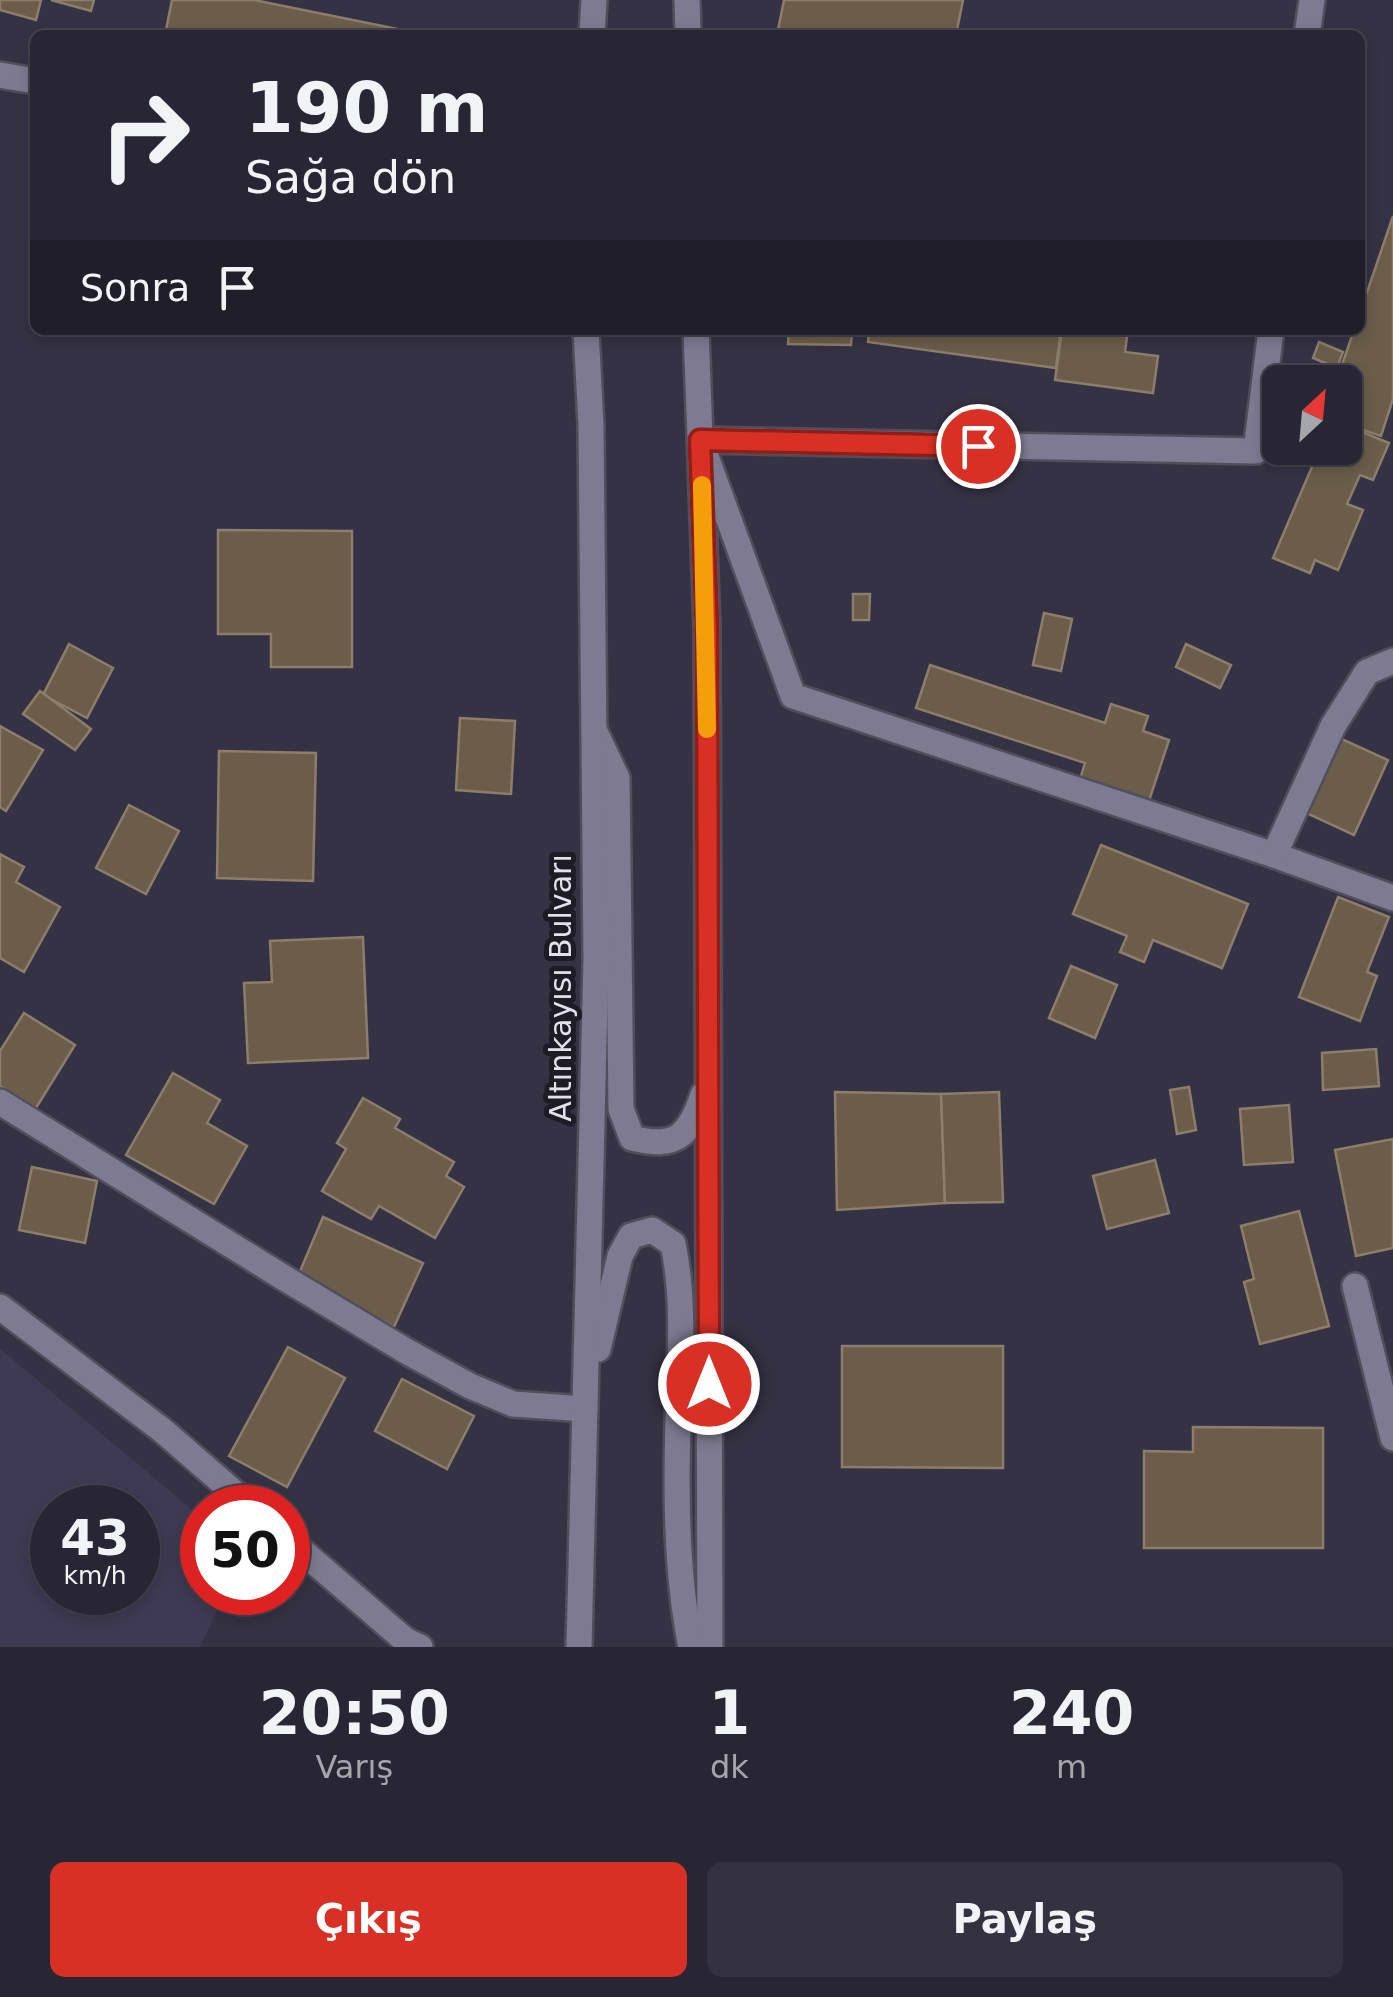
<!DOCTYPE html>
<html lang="tr">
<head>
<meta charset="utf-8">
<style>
  :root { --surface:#282634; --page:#343240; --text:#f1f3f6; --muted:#a5a5ac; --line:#44434f; --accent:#d93025 }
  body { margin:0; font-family:"DejaVu Sans",sans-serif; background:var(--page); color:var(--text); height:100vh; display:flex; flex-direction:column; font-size:38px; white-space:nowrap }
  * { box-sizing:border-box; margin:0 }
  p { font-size:32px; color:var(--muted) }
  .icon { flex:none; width:55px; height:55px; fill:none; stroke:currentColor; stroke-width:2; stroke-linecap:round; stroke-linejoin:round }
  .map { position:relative; height:1647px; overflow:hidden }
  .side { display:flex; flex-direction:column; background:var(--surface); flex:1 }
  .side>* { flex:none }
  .guide { position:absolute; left:30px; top:30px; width:1335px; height:305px; border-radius:15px; box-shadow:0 5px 15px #0003,0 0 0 2px var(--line); background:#282634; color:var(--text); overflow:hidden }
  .needle { width:65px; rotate:26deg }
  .fabs { position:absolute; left:1262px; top:365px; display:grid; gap:20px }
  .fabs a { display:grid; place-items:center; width:100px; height:100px; border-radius:15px; background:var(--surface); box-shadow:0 5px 15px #0003,0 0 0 2px var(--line); font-size:50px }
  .speed { position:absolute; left:30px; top:1485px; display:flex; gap:20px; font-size:50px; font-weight:700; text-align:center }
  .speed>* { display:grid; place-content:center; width:130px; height:130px; border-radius:50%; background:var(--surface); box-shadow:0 5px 15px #0003,0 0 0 2px var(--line); line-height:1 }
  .speed small { font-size:25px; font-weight:400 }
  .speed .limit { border:15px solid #d22; background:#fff; color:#111 }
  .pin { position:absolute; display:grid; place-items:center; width:85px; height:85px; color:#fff; margin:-42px; border:5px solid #fff; border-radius:50%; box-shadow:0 2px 10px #0007 }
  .me { position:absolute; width:110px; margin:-55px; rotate:0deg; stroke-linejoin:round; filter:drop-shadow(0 0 8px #0008) }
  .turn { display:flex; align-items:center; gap:35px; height:210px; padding:0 50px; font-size:45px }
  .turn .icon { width:130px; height:130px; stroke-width:2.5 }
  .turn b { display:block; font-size:70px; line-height:85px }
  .then { display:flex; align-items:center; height:95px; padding:0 50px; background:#0003; gap:20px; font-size:38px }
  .eta { display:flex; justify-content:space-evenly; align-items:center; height:170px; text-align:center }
  .eta b { font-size:60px; font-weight:600; line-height:70px }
  .button { display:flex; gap:20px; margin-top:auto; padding:20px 50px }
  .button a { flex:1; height:115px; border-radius:15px; background:var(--accent); color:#fff; font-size:40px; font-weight:600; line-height:115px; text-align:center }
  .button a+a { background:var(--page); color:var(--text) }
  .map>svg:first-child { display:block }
  .built { fill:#3f3a53; fill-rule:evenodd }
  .building { fill:#6b5d4a; stroke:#8c7e6a; stroke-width:2.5 }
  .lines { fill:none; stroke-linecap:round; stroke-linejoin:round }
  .street-casing { stroke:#504e5d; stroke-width:30 }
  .secondary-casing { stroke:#504e5d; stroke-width:30 }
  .street { stroke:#7e7a91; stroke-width:25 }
  .secondary { stroke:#7e7a91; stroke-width:25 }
  .route-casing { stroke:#8d1f18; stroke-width:25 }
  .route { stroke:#d93025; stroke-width:18 }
  .slow { stroke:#f59e0b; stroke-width:18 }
  .labels { text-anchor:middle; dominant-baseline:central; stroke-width:10; stroke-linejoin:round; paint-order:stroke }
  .street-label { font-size:30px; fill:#e3e1ed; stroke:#1d1b24 }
</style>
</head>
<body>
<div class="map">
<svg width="1393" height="1647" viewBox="0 0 1393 1647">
  <rect width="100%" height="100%" fill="#363245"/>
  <path class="built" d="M0,1349L202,1518V1592L225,1593L200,1647H0ZM52,1508H138V1592H52Z"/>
  <g class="building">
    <path d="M0,0H41L36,20L0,10Z"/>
    <path d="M51,0H94L91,11Z"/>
    <path d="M172,0H254L427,35H165Z"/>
    <path d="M784,0H963L956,35H925L903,30L902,35H777Z"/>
    <path d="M1393,216V399L1381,436L1345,424V382H1336L1354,330H1360V313Z"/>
    <path d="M789,330H852L851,345L788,344Z"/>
    <path d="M869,330H1061L1056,368L868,342Z"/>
    <path d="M1062,330H1128L1125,352L1158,356L1153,393L1055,380Z"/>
    <path d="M1319,342L1343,352L1337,368L1313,358Z"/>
    <path d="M1345,425L1389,443L1373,480L1360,475L1347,504L1363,510L1338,570L1315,560L1310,573L1273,558L1320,448H1345Z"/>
    <path d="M218,530L352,531V667H271V634H218Z"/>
    <path d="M853,594H870L869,620H853Z"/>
    <path d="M1044,613L1072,619L1061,671L1033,665Z"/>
    <path d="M69,644L113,668L87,718L43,695Z"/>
    <path d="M1186,644L1231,665L1220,688L1176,667Z"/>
    <path d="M930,665L1105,723L1111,704L1148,716L1143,731L1169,740L1149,801L1080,779L1085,763L916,708Z"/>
    <path d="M40,691L91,729L75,750L23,714Z"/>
    <path d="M460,718L515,721L511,794L456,790Z"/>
    <path d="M0,726L43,750L6,811L0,807Z"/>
    <path d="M1335,736L1388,760L1354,835L1302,811Z"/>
    <path d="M219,751L316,753L313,881L217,878Z"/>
    <path d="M129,805L179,831L146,894L96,868Z"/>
    <path d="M1101,845L1248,904L1222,968L1153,940L1144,962L1120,952L1127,936L1073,914Z"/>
    <path d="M0,854L24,867L16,882L60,907L24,972L0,958Z"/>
    <path d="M1338,897L1389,917L1367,972L1377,976L1360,1021L1299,997Z"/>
    <path d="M363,937L368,1058L248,1063L244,983L272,982L270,941Z"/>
    <path d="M1071,966L1117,985L1095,1038L1049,1018Z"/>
    <path d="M24,1013L75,1045L36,1108L0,1086V1051Z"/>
    <path d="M1376,1049L1379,1086L1323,1090L1322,1053Z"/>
    <path d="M173,1073L220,1100L207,1123L247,1146L214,1204L126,1155Z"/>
    <path d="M1189,1087L1196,1130L1177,1134L1170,1090Z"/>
    <path d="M835,1092L941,1094L945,1203L837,1210Z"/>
    <path d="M999,1092L1003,1202L945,1203L941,1094Z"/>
    <path d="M363,1098L400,1119L395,1128L454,1162L446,1176L464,1187L435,1238L379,1206L371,1219L322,1191L346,1149L337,1143Z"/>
    <path d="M1289,1105L1293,1162L1244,1165L1240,1109Z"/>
    <path d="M1393,1139V1248L1356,1256L1335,1150Z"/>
    <path d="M1155,1160L1169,1213L1107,1229L1093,1176Z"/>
    <path d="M32,1167L97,1181L85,1243L19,1230Z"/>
    <path d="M1299,1211L1329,1326L1260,1344L1244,1282L1254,1279L1241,1226Z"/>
    <path d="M323,1217L423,1263L394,1327L298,1276Z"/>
    <path d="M842,1346H1003V1468L842,1467Z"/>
    <path d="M288,1347L345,1378L287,1487L229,1456Z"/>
    <path d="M402,1379L474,1416L447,1469L375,1431Z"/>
    <path d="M1193,1427L1323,1428V1548H1144V1451L1193,1452Z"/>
  </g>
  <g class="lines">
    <g class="street-casing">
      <g id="street">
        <path d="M1307,35L1312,0"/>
        <path d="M0,75L35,81"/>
        <path d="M1271,330L1256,451L700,440L793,696L1274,855L1393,898"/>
        <path d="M1274,855L1333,726L1367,672L1393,661"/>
        <path d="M0,1102L281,1276L406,1351L470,1386L513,1404L585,1409"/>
        <path d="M1355,1286L1393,1438"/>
      </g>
    </g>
    <g class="secondary-casing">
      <g id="secondary">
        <path d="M687,0L688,35"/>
        <path d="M592,35L594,0"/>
        <path d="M696,330L707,627L710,1647"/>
        <path d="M596,734L617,778L621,1109L632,1138C675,1149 689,1137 703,1095"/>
        <path d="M0,1307L162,1430L252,1508"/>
        <path d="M598,1349L620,1256L631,1236L652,1230L673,1244C685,1301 680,1360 678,1419C676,1494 676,1573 691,1647"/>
        <path d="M288,1539L405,1640L420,1647"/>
        <path d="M579,1647L596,960L591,425L586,330"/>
      </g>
    </g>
    <use href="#street" class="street"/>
    <use href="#secondary" class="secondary"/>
  </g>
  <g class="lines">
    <g class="route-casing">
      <path id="route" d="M709,1384L707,628L700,440L978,446"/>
    </g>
    <use href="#route" class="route"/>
    <path class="slow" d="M702,485L707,729"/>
  </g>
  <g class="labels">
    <g class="street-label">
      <text transform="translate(560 988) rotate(-90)">Altınkayısı Bulvarı</text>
    </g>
  </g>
</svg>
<div class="fabs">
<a><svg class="needle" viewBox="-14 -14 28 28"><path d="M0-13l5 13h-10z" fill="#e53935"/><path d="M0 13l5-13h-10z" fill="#a5a5ac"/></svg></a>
</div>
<div class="speed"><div>43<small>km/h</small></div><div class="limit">50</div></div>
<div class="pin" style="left:978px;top:446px;background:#d93025"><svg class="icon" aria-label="arrive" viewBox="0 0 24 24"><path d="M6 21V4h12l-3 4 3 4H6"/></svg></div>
<svg class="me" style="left:709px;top:1384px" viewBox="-20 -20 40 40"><circle r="17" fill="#d93025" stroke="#fff" stroke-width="3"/><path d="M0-11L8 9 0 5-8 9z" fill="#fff"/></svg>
<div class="guide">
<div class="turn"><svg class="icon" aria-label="right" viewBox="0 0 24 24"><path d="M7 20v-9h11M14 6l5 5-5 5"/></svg><div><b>190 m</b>Sağa dön</div></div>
<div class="then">Sonra<svg class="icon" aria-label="arrive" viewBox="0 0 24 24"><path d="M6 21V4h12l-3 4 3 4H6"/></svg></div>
</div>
</div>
<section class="side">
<div class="eta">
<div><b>20:50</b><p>Varış</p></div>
<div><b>1</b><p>dk</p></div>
<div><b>240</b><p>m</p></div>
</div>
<div class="button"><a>Çıkış</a><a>Paylaş</a></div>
</section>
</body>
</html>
